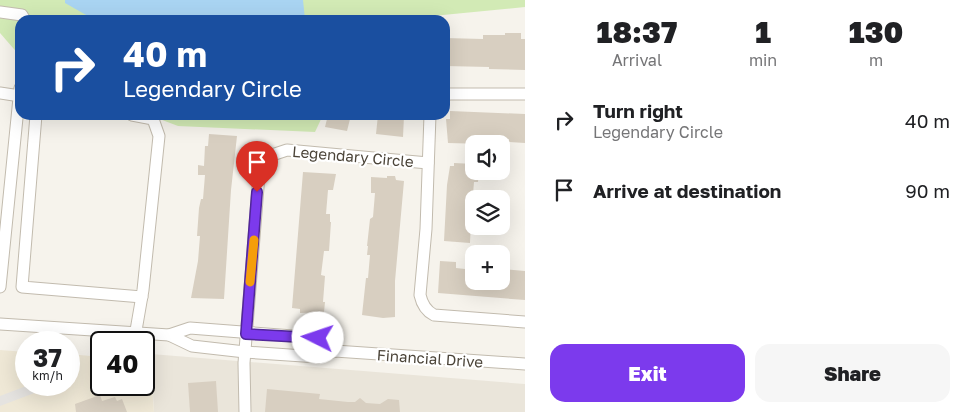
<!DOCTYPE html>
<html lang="en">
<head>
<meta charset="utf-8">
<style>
  :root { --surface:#fff; --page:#f6f6f6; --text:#202124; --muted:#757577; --accent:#7c3aed }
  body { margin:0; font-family:"Golos Text",sans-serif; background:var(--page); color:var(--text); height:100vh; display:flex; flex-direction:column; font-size:19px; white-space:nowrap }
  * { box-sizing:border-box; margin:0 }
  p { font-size:16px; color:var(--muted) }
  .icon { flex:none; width:28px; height:28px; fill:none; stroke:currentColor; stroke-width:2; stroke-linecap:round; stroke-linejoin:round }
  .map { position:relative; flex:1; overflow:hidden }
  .side { display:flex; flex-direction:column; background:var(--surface); width:450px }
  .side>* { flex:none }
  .guide { position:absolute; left:15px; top:15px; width:435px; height:105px; border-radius:15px; box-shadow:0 5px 20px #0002; background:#1a4fa0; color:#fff; overflow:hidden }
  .buttons { position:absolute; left:465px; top:135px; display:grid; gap:10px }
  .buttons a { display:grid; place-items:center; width:45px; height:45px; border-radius:10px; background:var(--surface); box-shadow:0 5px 20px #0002; font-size:25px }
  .speed { position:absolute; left:15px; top:331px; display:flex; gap:10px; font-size:25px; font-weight:700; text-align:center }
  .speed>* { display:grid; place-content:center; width:65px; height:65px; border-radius:50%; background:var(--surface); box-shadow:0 5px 20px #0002; line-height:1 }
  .speed small { font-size:12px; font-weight:400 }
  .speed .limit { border:2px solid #111; border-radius:8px; background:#fff; color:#111 }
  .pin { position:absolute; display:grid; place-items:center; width:42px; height:42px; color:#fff; margin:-51px -21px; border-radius:50% 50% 50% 0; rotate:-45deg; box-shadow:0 0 5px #0007 }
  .pin .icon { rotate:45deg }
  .me { position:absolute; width:55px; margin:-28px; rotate:274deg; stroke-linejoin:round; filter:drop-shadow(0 0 4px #0008) }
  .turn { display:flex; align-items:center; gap:18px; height:105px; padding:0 25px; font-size:22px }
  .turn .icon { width:65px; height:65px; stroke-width:2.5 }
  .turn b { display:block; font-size:35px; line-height:42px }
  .eta { display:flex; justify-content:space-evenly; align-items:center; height:85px; text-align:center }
  .eta b { font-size:30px; font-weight:800; line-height:35px }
  .button { display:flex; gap:10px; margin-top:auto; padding:10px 25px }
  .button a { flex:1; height:58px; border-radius:15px; background:var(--accent); color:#fff; font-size:20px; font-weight:800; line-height:58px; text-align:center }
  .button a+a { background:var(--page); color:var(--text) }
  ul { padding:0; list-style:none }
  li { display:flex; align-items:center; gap:15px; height:70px; padding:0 25px }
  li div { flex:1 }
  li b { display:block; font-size:19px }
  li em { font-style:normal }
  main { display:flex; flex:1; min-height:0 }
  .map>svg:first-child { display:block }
  .residential { fill:#eae5da }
  .education { fill:#efe8d6 }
  .green { fill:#d2eab5 }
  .parking { fill:#e5e3e0 }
  .water { fill:#a9d4f2 }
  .building { fill:#d8cfc1 }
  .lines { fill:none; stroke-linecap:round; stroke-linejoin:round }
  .minor-casing { stroke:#c2bbae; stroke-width:13 }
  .minor { stroke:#fff; stroke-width:11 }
  .route-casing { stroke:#51269a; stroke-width:12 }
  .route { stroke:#7c3aed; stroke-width:9 }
  .slow { stroke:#f59e0b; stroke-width:9 }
  .labels { text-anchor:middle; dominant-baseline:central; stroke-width:4.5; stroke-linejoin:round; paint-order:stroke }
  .street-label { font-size:15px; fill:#4b4439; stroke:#fff }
</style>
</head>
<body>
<main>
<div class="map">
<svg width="525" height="412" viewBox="0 0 525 412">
  <rect width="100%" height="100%" fill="#f6f3ec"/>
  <path class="residential" d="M151,354L525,384V412H154Z"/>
  <path class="education" d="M0,350L26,352V385H69V354L101,357V385H144V359L150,360L154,412H0Z"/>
  <g class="green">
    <path d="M0,0H525V7L412,18L409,20H20V56L0,33Z"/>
    <path d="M149,115H323L315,132L178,126Z"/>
  </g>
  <path class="parking" d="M29,385L53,386L0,406V396Z"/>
  <path class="water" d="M65,0H303L305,20H95L65,3Z"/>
  <g class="building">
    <path d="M505,33H521V39H525V70L489,69V67L445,66V38L483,39V35H505Z"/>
    <path d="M450,111L525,114V143L509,142V139H485V144L448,143L446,119H450Z"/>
    <path d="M328,115H351L347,131L325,127Z"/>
    <path d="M378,115L404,116L403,137L376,134Z"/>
    <path d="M209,134L237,136L231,190L224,299L191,298L198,261L200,236H197L199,208L201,199H203L205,175H198V165L204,166L205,146H208Z"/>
    <path d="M454,163L474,164V171H479L478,182H474L472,205H474V222H471L470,243L444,241L447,185L450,166H454Z"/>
    <path d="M303,172L336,174L333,190H328L326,214H330V222H331L329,251H324L321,275L325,276L323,302H325L324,312L300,313V309L292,308Z"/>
    <path d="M387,176H395L396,180L404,181L395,281V317L383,318L362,315L366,278H368L370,255H367L368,246H367L370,219L373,217L375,193H371V177L387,178Z"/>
    <path d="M440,261L456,262V268L474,270V281H501V269L525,271V300L438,293Z"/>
    <path d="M216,381L218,412H190L188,383Z"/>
    <path d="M267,389L320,394L319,399L348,402H355L360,398L366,403L380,404L388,399L399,400L400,412H265Z"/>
    <path d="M100,395L102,401L115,397L117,401L122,399L127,412H76L75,404Z"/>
  </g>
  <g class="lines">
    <g class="minor-casing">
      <g id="minor">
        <path d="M0,12L22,15L25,20"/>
        <path d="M0,93L20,96"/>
        <path d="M445,96L449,94H525"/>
        <path d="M36,115L22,287L142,297"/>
        <path d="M132,115L153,119L159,136L143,290L134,342"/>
        <path d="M430,115L426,229L420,295C422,304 426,311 434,315L525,322"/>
        <path d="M0,287L20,88"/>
        <path d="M0,324L169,335L192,346L245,352L318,357L335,351L525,364"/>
        <path d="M169,335L190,328L319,338L335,351"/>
        <path d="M245,412L244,363L259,175L263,158L287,150L428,163"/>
      </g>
    </g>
    <use href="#minor" class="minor"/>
  </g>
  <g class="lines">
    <g class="route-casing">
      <path id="route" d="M257,192L246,334L318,338"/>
    </g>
    <use href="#route" class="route"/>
    <path class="slow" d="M250,282L254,240"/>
  </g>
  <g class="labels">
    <g class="street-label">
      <text transform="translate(353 156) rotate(5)">Legendary Circle</text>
      <text transform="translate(430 358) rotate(4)">Financial Drive</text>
    </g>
  </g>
</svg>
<div class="buttons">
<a><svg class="icon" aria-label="sound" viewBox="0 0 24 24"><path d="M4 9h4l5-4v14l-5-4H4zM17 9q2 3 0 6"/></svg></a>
<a><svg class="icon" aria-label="layers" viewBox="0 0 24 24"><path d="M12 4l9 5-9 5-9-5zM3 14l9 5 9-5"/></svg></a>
<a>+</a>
</div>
<div class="speed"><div>37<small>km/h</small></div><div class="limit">40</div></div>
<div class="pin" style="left:257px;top:192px;background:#d93025"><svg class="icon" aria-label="arrive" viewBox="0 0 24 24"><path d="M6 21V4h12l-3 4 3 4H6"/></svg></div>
<svg class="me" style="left:318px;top:338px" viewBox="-20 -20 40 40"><circle r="19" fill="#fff"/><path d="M0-13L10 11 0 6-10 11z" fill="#7c3aed"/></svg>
<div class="guide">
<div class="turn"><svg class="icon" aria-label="right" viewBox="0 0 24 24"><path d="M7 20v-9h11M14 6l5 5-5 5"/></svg><div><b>40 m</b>Legendary Circle</div></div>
</div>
</div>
<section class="side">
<div class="eta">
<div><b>18:37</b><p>Arrival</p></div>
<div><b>1</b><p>min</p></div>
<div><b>130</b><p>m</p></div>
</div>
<ul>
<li><svg class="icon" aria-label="right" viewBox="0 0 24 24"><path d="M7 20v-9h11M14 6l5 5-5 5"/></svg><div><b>Turn right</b><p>Legendary Circle</p></div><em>40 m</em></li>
<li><svg class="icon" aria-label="arrive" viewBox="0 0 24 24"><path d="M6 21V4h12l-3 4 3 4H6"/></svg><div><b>Arrive at destination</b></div><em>90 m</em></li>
</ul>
<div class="button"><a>Exit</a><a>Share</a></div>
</section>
</main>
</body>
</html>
